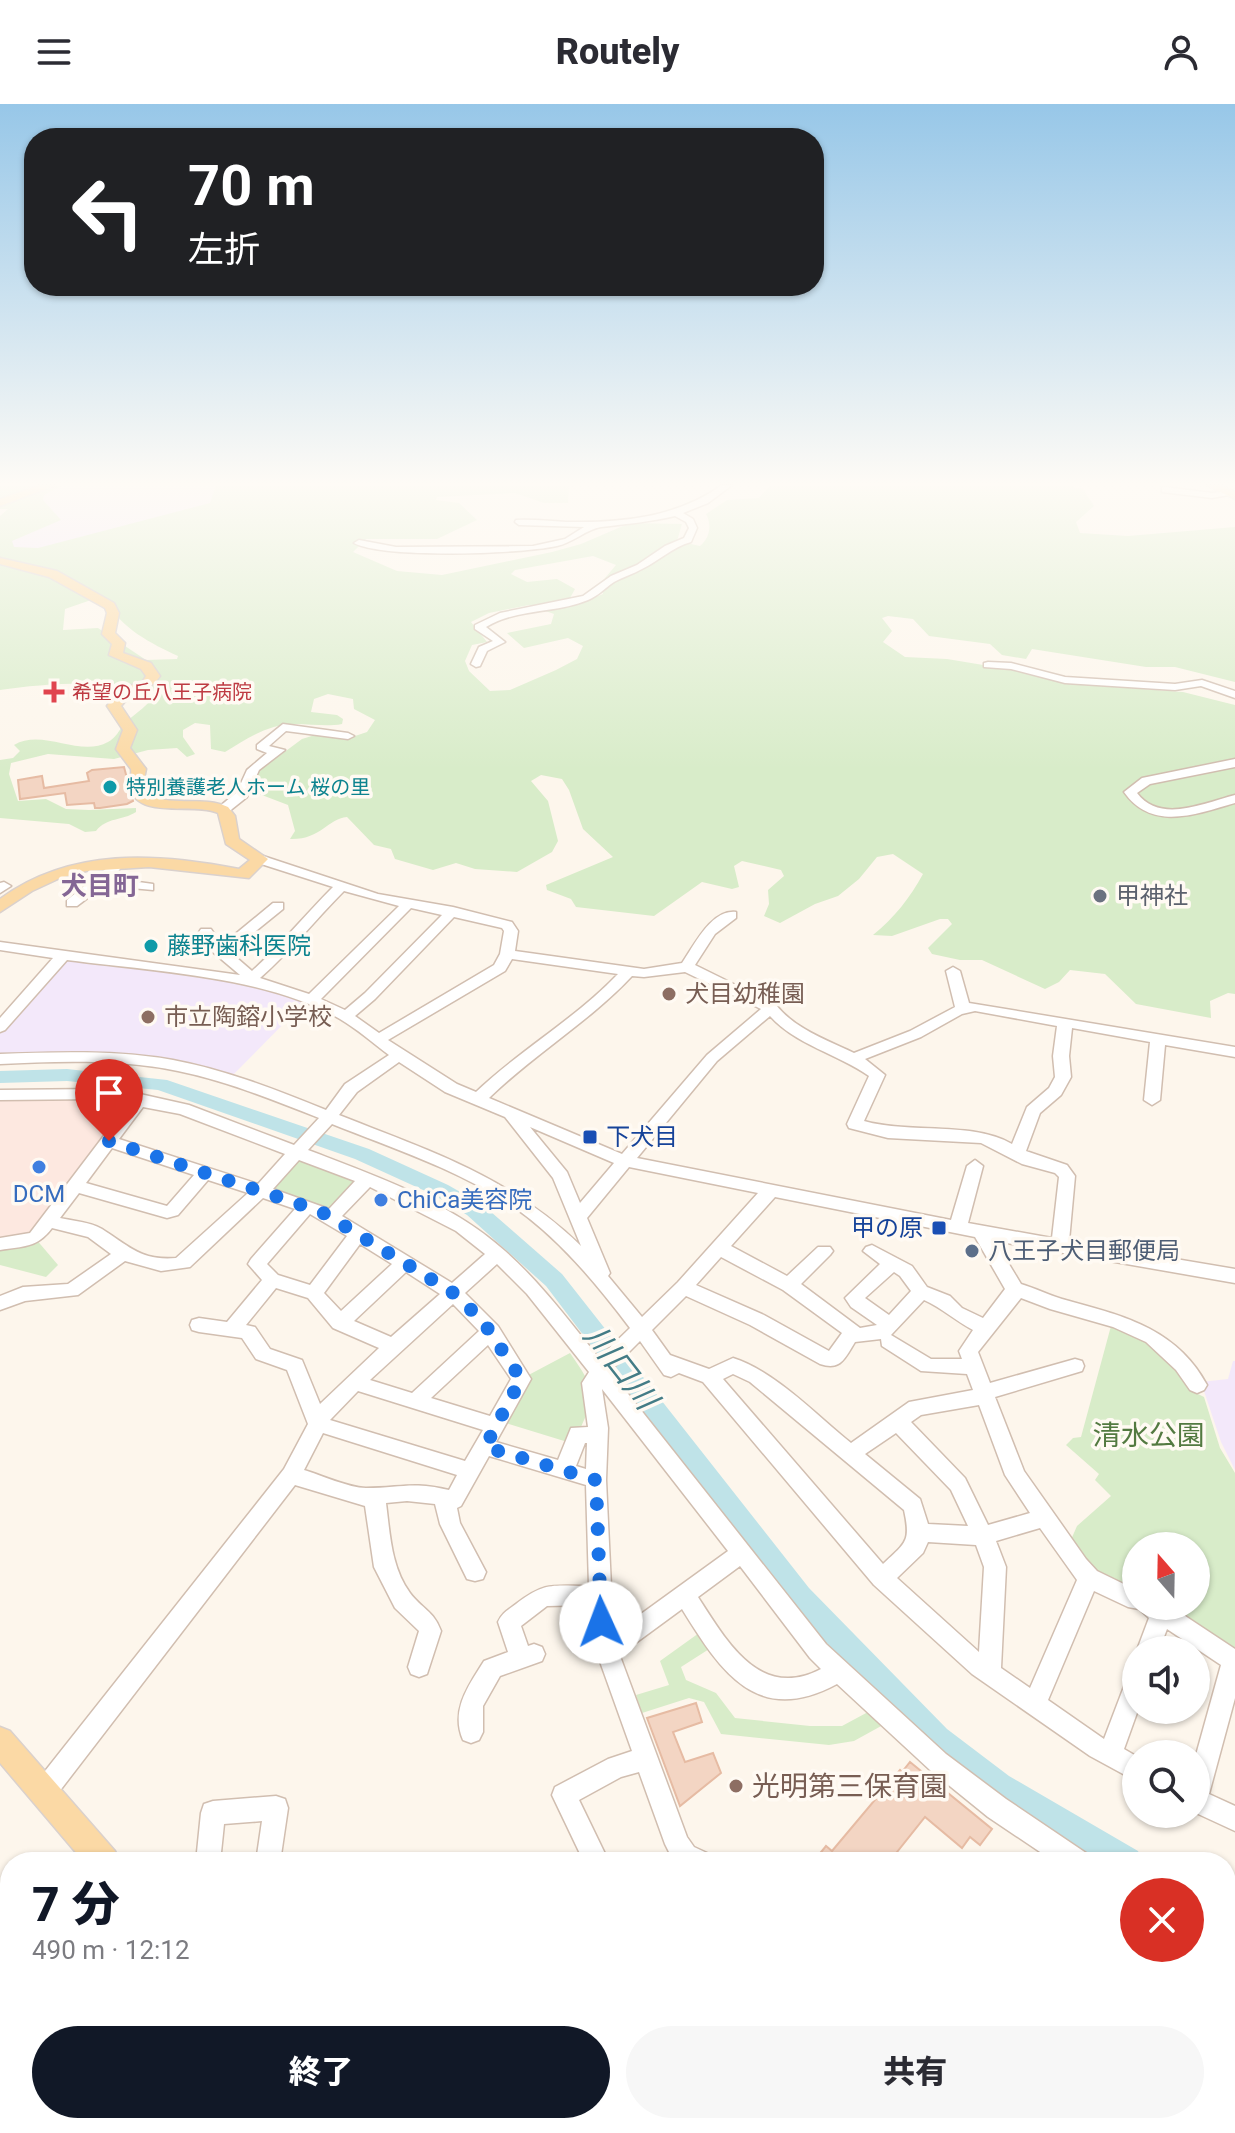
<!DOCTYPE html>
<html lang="ja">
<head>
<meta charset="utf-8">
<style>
  :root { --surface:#fff; --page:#f7f7f7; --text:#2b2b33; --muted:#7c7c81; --accent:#111827 }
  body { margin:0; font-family:Roboto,"Noto Sans JP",sans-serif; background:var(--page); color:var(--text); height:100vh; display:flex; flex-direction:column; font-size:30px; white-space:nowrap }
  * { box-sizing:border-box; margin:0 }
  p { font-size:26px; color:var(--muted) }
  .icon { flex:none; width:44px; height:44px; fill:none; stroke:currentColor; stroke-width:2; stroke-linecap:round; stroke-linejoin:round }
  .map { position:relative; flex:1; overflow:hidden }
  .drawer { position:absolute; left:0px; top:1748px; width:1236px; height:282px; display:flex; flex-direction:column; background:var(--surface); border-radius:32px 32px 0 0; box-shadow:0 2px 6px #0004 }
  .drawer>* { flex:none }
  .hud { position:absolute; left:24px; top:24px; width:800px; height:168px; border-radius:32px; box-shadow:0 2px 6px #0004; background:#202124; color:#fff; overflow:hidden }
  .needle { width:52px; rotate:340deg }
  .tools { position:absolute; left:1122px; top:1428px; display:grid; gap:16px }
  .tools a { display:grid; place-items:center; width:88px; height:88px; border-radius:50%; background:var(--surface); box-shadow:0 2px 6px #0004; font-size:40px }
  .pin { position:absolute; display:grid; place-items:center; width:68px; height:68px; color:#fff; margin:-82px -34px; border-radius:50% 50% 50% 0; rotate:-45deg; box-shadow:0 0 8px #0007 }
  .pin .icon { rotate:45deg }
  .me { position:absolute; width:88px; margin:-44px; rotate:358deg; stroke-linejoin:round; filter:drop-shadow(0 0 6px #0008) }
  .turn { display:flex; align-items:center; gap:28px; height:168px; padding:0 32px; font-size:36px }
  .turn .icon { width:104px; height:104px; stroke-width:2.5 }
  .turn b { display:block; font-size:56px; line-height:68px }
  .round { display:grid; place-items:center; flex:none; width:84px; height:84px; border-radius:42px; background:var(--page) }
  .head { display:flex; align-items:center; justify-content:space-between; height:136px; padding:0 32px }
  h1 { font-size:48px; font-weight:800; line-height:60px; color:var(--accent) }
  .action { display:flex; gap:16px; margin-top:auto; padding:16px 32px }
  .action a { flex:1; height:92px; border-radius:48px; background:var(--accent); color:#fff; font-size:32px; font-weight:800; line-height:92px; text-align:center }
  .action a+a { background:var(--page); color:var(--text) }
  header { display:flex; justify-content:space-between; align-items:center; height:104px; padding:0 32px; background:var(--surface); font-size:36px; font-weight:800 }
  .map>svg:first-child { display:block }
  .commercial { fill:#fde8e0 }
  .education { fill:#f3e8fa }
  .green { fill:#d8ecc9; fill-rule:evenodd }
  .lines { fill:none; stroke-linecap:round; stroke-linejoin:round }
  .river { fill:#bfe3e8; fill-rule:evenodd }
  .building { fill:#f3d5c3; stroke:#e6bba3; stroke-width:2 }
  .minor-casing { stroke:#d1beb0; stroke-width:3 }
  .major-casing { stroke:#dad1cd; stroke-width:3 }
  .minor { fill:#fff; fill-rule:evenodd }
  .major { fill:#fbd9a5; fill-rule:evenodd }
  .route { stroke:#1a73e8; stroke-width:14; stroke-dasharray:0 25.2 }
  .health-dot { fill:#e0444e; stroke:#fffaf3; stroke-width:3 }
  .culture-dot { fill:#0f9aa8; stroke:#fffaf3; stroke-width:3 }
  .worship-dot { fill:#6b7280; stroke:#fffaf3; stroke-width:3 }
  .education-dot { fill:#8d6e63; stroke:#fffaf3; stroke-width:3 }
  .transit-dot { fill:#1a4fb4; stroke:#fffaf3; stroke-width:3 }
  .shop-dot { fill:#3f7fe0; stroke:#fffaf3; stroke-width:3 }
  .service-dot { fill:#5c6f8a; stroke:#fffaf3; stroke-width:3 }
  .labels { text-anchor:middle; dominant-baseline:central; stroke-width:7; stroke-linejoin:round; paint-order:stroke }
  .far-health-label { font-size:20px; fill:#be3a42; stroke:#fffaf3; text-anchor:start }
  .far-culture-label { font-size:20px; fill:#0d838f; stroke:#fffaf3; text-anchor:start }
  .worship-label { font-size:24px; fill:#5b616d; stroke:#fffaf3; text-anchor:start }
  .culture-label { font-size:24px; fill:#0d838f; stroke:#fffaf3; text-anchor:start }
  .education-label { font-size:24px; fill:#785e54; stroke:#fffaf3; text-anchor:start }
  .transit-label { font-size:24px; fill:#164399; stroke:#fffaf3; text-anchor:start }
  .shop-label { font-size:24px; fill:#366cbe; stroke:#fffaf3 }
  .service-label { font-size:24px; fill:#4e5e75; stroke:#fffaf3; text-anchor:start }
  .neighbourhood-label { font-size:26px; font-weight:bold; fill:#846695; stroke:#fffaf3 }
  .near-park-label { font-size:28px; fill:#537a41; stroke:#fffaf3 }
  .near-education-label { font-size:28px; fill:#785e54; stroke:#fffaf3; text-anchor:start }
  .near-water-label { font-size:32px; font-style:italic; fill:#437c86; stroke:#fffaf3 }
</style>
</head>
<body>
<header><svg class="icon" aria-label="menu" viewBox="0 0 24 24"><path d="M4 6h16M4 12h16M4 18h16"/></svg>Routely<svg class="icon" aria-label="person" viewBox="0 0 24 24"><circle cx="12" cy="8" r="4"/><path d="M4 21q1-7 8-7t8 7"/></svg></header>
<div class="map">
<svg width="1235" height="2029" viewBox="0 0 1235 2029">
  <rect width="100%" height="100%" fill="#fdf6ec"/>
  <path class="commercial" d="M77,994L136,1000L35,1134L0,1140V996Z"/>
  <g class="education">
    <path d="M50,381H211L278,385L11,457L0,420Z"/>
    <path d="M60,854L259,882L305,898L228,976L160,959L0,955V923Z"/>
    <path d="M1233,1257H1235V1366L1221,1338L1201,1278L1228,1275Z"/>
  </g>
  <g class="green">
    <path d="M0,381H63L44,391L43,396L61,416L12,437L14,443L38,444L210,399L216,381H569L568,399H544L515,389L437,393L436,396L459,399L477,416L437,435H366L353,448L397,467L442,471L552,448L581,440L630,419L682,420L677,437L700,442C710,434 712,421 706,410L727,396L759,394L770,381H1064L1083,385L1094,402L1076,418L1080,429L1128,432L1235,423V578L1175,563H1146L1032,545L1026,555L1002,551L990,540L929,532L913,515L888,512L882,514L892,527L883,538L905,553L947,555L1019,567L1062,579L1183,588L1235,601V890L1228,889L1210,897L1211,914L1136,900L1105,870L1070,866L1059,878L1045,885L982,856H960L932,850L928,844L952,820L948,815H940L892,832L873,831C894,814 910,794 923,770L893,750L877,753L859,775L838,792L815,800L780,819L764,812L769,800L768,786L784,772L781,766L742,757L734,762L739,783L732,785L702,778L654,812L576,803L571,795L547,786L546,781L613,753L583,725L569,686L562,675L541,671L531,677L548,697L558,737L552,748L517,768L475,765L456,759L433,766L395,755L391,745L374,741L347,713C327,715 321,736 290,735L295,727L288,701L249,686L259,667L302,635L318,630L349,634L367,628L375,616L354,605L353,595L328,590L314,595L311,608L337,611L343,615L342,620C326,623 312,620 296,620C268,620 248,634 225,648L211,645L210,621L195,619L183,626V633L195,650L187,653L177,644L148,646L114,655L48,650L11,659L9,670L18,697L46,695L66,705L89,706L136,704V708C122,717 107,713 96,727L85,728L69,720L0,714V656L13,654L20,647L14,641C43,624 80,654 108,638C115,635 120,625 125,619C137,608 148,602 157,588C111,575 47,579 0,586V412L8,405H0ZM593,452L616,461L600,480L603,490L583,498L570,494L575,485L557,475L527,478L511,470L515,466ZM91,496L107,497C120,524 152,540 178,552L177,555L146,556L98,524L63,526L65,505ZM529,501L554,510L551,520L507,529L524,544L568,534L583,542L577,555L556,566L510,586L490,587L469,567L465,557L472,541L487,538L471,518L489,509Z"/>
    <path d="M296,1055L362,1080L331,1113L262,1086Z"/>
    <path d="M35,1134L58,1161L46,1173L0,1161V1140Z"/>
    <path d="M1111,1222C1149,1237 1179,1248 1196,1289L1204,1293L1220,1344L1235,1369V1551L1163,1502H1196V1442H1136V1490L1096,1470L1070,1438L1077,1422L1111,1392L1095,1376L1099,1370L1066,1341L1073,1334L1081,1333Z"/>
    <path d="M570,1249C602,1295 594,1289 574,1340L499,1317L521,1275Z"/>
    <path d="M706,1524L717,1540L681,1563L686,1576L716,1589L735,1614L810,1622H842L868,1608L883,1621L854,1637L829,1641L721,1630L704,1598L689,1594L642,1609L636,1591L669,1581L660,1557Z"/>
  </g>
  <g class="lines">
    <g class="river">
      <path d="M67,965L167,976L369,1045L448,1081L483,1101L562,1170L809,1484L947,1625L1009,1672L1138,1747L1143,1758H1097L987,1692L927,1645L789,1502L546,1182L467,1111L434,1091L355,1055L158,986L67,977L0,979V967Z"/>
      <path d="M1226,1794L1235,1798V1830L1226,1826Z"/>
    </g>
  </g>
  <g class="building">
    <path d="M124,663L133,697L127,700L100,704H95L94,699L67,701L65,689L20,695L18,676L42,672L44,684L89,677L87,669L92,666Z"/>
    <path d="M696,1599L702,1618L673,1628L685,1658L713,1649L721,1669L680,1702L647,1614Z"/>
    <path d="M910,1658L992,1725L980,1741L970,1733L962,1744L925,1713L889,1758H813L826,1742L832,1747L900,1666L902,1668Z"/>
  </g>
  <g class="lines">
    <g class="minor-casing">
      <g id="minor">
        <path d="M722,381H732L708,399L683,409L693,415L697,424L691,438C672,443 659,457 642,465C633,470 623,473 614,478C605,484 598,492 588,496C555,510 517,504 486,523L505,538L487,547L480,562L476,563L471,560L479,543L493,537L475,525V521L500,509L583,492L611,472L637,461L665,442L684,434L689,424L686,418L675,412C650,418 626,420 601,423C587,425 572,439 557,442C521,450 384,455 354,439L359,436L396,443L533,442L565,435L584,423L519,421L515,418L516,416C532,415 549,417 566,418C621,419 676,414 722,381Z"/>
        <path d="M1165,383L1212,389L1230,387L1234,390L1212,394L1162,388V384Z"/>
        <path d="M988,558L1011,559L1065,573L1175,580L1202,576L1235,587V594L1201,582L1175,586L1065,579L1011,565L984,563V559Z"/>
        <path d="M283,620L348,629L354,632L348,635L286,627L269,642L285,646L259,666L247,693L227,709H219V703L237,688L247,666L267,649L257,645V641Z"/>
        <path d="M1235,655V663L1150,680L1137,689C1160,720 1204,699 1235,691V699C1196,710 1152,728 1124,688L1142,674Z"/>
        <path d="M260,751L378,790L453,803L512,818L518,827L515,847L644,865L682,859C694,842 711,805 736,808V814L715,830L695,861L776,901C795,925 827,936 854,949L910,927L955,903L946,867L953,863L960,867L969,899L1235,943V953L1165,941L1160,996L1152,1001L1144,996L1150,938L1072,924L1069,952L1071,973L1061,991L1040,1009L1026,1047L1067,1061L1075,1072L1069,1137L1235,1165V1179L995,1137L1021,1180C1035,1184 1048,1191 1062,1195C1120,1211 1176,1223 1207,1281L1204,1286L1197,1289L1190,1286L1176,1266L1146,1238L1113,1223L1050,1205L1021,1194L978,1248L990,1279L1075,1255L1082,1257L1084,1262L1082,1267L995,1293L1024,1367L1086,1455L1097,1467L1136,1486V1502H1170L1235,1545V1594L1209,1690L1235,1702V1727L1196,1709V1651L1221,1561L1167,1525L1159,1546H1137L1149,1514L1139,1505L1128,1503L1094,1487L1048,1596L1104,1635L1128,1572L1136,1569V1606H1138L1124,1645L1136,1652V1677L1090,1652L972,1570L874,1481L703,1278L679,1269L671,1273L664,1271L640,1237L610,1267L826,1540L946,1650L1006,1695L1086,1749L1089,1758H1055L988,1713L930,1666L837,1580C757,1623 721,1568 682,1505L637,1538L617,1544L687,1733L694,1743L707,1749L710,1758H674L665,1740L639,1668L621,1673L579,1696L609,1758H584L552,1691L555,1683L608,1655L632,1647L593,1538L589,1501L547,1502L521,1522L528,1542L534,1540L542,1543L545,1550L542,1557L500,1572L483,1602V1628L479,1636L471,1639L463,1636C450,1606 469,1581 484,1557L508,1548L498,1518C502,1509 508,1506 516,1500C546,1477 553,1482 589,1482L586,1381L489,1352L461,1402L457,1404L460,1419L486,1468L483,1475L475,1477L467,1475L440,1420L435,1400L407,1397L386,1399C390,1430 391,1463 410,1489C421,1504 434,1507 441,1527L427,1570L419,1573L411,1570L408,1563L419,1527L395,1504L374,1463L365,1402L295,1381L52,1697L43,1701L34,1697L31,1689L34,1681L284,1365L308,1320L287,1266L256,1255L242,1234L199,1228L192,1226L190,1221L192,1216L199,1214L227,1218L262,1176L248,1160L251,1155L295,1105L263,1094L190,1163L161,1167L125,1157L78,1191L25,1197L0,1206V1192L23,1183L68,1180L111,1150L88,1133L52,1124C37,1144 24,1142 0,1146V1134L30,1129L128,1000L100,995L0,996V986L100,985L140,990L189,1001L294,1041L319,1014C273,996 227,977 178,967C120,955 59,957 0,960V950C58,948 116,946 173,956C226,966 277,986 326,1006L345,980L389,951C373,939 357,925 340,915C266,872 151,867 67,856L5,926L0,928V914L53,854L0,846V838L240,871L208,844L199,828L201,825H211L222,841L273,799H283V805L230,848L252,867C281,841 305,811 333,783L255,758L254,755ZM344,787L399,802L309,890L260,874C291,847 315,816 344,787ZM411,804L442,811L365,889L345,906L321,895ZM454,813L502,824L504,827L500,850L494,861L379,929L355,912L375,895ZM512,855L618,870C575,915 520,946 476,988L457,980L388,936L505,867ZM685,868L761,905L707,951L622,1050L489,994C534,950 589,918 632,872L644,873ZM975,907L1057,922L1053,952L1055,973L1049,984L1027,1003L1012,1040C973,1017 910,1030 864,1017L885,971L865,955L921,933L962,910ZM770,912C796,941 838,950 869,972L847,1020L849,1024L888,1034L981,1039L1022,1060L1055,1069L1059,1073L1052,1134L968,1119L983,1062L975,1056L967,1062L951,1116L637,1054L717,957ZM399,958L445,988L505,1013L553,1074L581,1142C509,1072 430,1047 339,1011L357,988ZM143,1003L180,1010L285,1050L258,1080L119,1035ZM332,1020C392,1044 456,1065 511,1101C558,1133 596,1179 630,1224L599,1254C569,1217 541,1179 505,1147C449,1097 376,1072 308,1046ZM530,1023L614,1059L580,1099L567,1068ZM112,1044L194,1071L167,1102L86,1079ZM299,1056L355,1077L329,1105L273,1085ZM629,1063L758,1089L678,1178L642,1213L608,1172L610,1169L587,1114ZM208,1076L248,1089L176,1154C141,1157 129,1142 102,1125C91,1118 73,1117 60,1114L79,1089L167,1114L178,1111ZM370,1083L456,1127L485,1150L452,1179L342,1112ZM775,1093L975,1133L1005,1185L983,1214L962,1204L950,1192L927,1183L912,1162L872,1141L866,1143L863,1147L880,1160L845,1194L851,1203L877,1221L860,1224L801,1180L830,1151L833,1147L830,1143H818L787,1172L731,1142ZM310,1110L347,1132L310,1181L278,1171L267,1160ZM360,1140L392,1160L341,1207L324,1189ZM721,1153L783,1186L842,1229L829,1247L764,1211L696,1181ZM497,1160L527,1190L589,1268L582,1279L588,1323L571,1324L558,1356L496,1338L531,1275L498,1222L465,1189ZM406,1168L440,1190L391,1233L354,1217ZM894,1168L900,1172L911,1187L889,1211L865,1194ZM276,1184L308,1194L333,1224L379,1244L320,1300L302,1256L270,1245L255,1223L246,1221ZM686,1192L750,1221L820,1260C841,1267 845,1254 855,1238L881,1235L882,1242L921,1267L967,1270L973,1286L909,1298L851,1339C816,1311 775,1267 733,1254L709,1265L670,1251L652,1226ZM924,1196C942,1204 956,1217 973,1226L959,1247L962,1255H931L891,1231ZM453,1200L479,1227L412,1289L370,1276ZM488,1241L511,1275L490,1312L431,1294ZM733,1270L750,1278L904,1406C911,1438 906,1438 883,1460L723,1275ZM602,1285L728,1447L623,1523L613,1525L606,1376L608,1324ZM358,1287L483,1326L465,1357L330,1316ZM979,1301L1005,1371L1030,1409L988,1421L965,1374L911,1318L921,1311ZM323,1329L457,1371L449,1386C413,1377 400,1384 366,1384C349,1384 321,1371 304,1366ZM896,1329L951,1386L968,1422L928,1420L920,1395L865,1350ZM585,1339H587L586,1365L576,1362ZM1040,1424L1077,1476L1030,1584L1001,1564L1006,1463L996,1437ZM928,1438L976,1441L984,1463L979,1548L897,1474L923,1449ZM740,1462L810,1554L821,1565C760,1597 727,1538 698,1493Z"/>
        <path d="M118,755L124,759L117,769L124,776L153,780V786L120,783L110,777L77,802H67V796Z"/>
        <path d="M4,778L11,782L0,789V779Z"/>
        <path d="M276,1692L285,1695L288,1704L280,1758H256L262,1717L224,1720L220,1758H196L201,1709L204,1700L213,1697Z"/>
        <path d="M1226,1829L1235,1833V1859L1226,1855Z"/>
        <path d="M1226,1935L1235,1939V1967L1226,1963Z"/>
        <path d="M96,2020H124L122,2029H94Z"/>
        <path d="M895,2020H934L930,2029H891Z"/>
        <path d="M984,2020H1012L1016,2029H988Z"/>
      </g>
    </g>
    <g class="major-casing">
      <g id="major">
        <path d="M40,381H56L0,402V395Z"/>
        <path d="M1206,381H1221L1235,388V395Z"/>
        <path d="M0,454L57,467L114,499L119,509L115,529L125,539L123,549L151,559L160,572C150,588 132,587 121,602L137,626L130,644L146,665L143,680L147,689C168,704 202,691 228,703L235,712L239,735L268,755L249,774L149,763L86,767L60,774L32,787L0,808V795C71,743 157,749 239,765L250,756L226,740L218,709C194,698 138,716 130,684C129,678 132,672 131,665L116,645L123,626L107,602L119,586L143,577L146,572L141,565L109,551L112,540L102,530L107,509L105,504L49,473L0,460Z"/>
        <path d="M0,1623L10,1627L115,1747L120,1758H84L0,1659Z"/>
        <path d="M281,2020H318L322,2029H285Z"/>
      </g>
    </g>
    <use href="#minor" class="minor"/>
    <use href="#major" class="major"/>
  </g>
  <linearGradient id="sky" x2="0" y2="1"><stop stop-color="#97c7e8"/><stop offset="0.57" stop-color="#fefbf6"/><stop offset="1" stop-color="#fefbf6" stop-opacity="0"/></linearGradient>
  <rect width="1235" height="666" fill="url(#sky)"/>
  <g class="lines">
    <path class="route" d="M109,1037L320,1107L452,1188L482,1216L521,1275L485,1343L596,1376L601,1518"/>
  </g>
  <path class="health-dot" d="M50 576h8v8h8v8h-8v8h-8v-8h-8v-8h8z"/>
  <g class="culture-dot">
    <circle cx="110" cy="683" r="8"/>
    <circle cx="151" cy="842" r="8"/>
  </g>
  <circle class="worship-dot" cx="1100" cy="792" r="8"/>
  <g class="education-dot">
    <circle cx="669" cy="890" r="8"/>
    <circle cx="148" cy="913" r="8"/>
    <circle cx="736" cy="1682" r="8"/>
  </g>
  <g class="transit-dot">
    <rect x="582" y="1025" width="16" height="16" rx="4"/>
    <rect x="931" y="1116" width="16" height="16" rx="4"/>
  </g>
  <g class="shop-dot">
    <circle cx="39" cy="1063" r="8"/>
    <circle cx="381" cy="1096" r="8"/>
  </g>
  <circle class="service-dot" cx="972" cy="1147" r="8"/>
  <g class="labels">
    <g class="far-health-label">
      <text x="72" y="588">希望の丘八王子病院</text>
    </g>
    <g class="far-culture-label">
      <text x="126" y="683">特別養護老人ホーム 桜の里</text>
    </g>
    <g class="worship-label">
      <text x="1116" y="792">甲神社</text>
    </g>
    <g class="culture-label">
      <text x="167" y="842">藤野歯科医院</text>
    </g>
    <g class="education-label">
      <text x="685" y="890">犬目幼稚園</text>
      <text x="164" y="913">市立陶鎔小学校</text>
    </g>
    <g class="transit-label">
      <text x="606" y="1033">下犬目</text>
      <text x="923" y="1124" text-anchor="end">甲の原</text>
    </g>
    <g class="shop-label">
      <text x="39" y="1090">DCM</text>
      <text x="397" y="1096" text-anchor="start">ChiCa美容院</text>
    </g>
    <g class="service-label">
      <text x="988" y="1147">八王子犬目郵便局</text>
    </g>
    <g class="neighbourhood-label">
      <text x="100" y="782">犬目町</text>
    </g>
    <g class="near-park-label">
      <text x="1149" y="1331">清水公園</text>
    </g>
    <g class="near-education-label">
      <text x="752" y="1682">光明第三保育園</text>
    </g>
    <g class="near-water-label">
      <text transform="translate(621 1263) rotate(52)">川口川</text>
    </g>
  </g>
</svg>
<div class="tools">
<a><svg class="needle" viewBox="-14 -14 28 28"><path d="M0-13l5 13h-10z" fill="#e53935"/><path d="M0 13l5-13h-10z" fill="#7c7c81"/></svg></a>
<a><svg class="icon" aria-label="sound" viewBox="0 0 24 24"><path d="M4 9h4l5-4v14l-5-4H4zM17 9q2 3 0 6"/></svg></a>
<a><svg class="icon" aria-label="search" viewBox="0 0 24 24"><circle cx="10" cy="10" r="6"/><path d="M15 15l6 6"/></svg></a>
</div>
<div class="pin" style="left:109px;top:1037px;background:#d93025"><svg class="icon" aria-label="arrive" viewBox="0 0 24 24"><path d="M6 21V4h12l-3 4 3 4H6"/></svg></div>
<svg class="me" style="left:601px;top:1518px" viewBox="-20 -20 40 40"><circle r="19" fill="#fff"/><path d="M0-13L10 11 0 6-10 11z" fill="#1a73e8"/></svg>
<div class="hud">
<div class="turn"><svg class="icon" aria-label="left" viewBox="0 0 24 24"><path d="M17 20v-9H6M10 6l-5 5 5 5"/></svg><div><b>70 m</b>左折</div></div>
</div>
<section class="drawer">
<div class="head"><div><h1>7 分</h1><p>490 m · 12:12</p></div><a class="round" style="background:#d93025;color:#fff"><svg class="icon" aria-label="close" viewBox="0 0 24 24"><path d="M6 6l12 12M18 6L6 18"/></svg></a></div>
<div class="action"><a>終了</a><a>共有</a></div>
</section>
</div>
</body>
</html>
